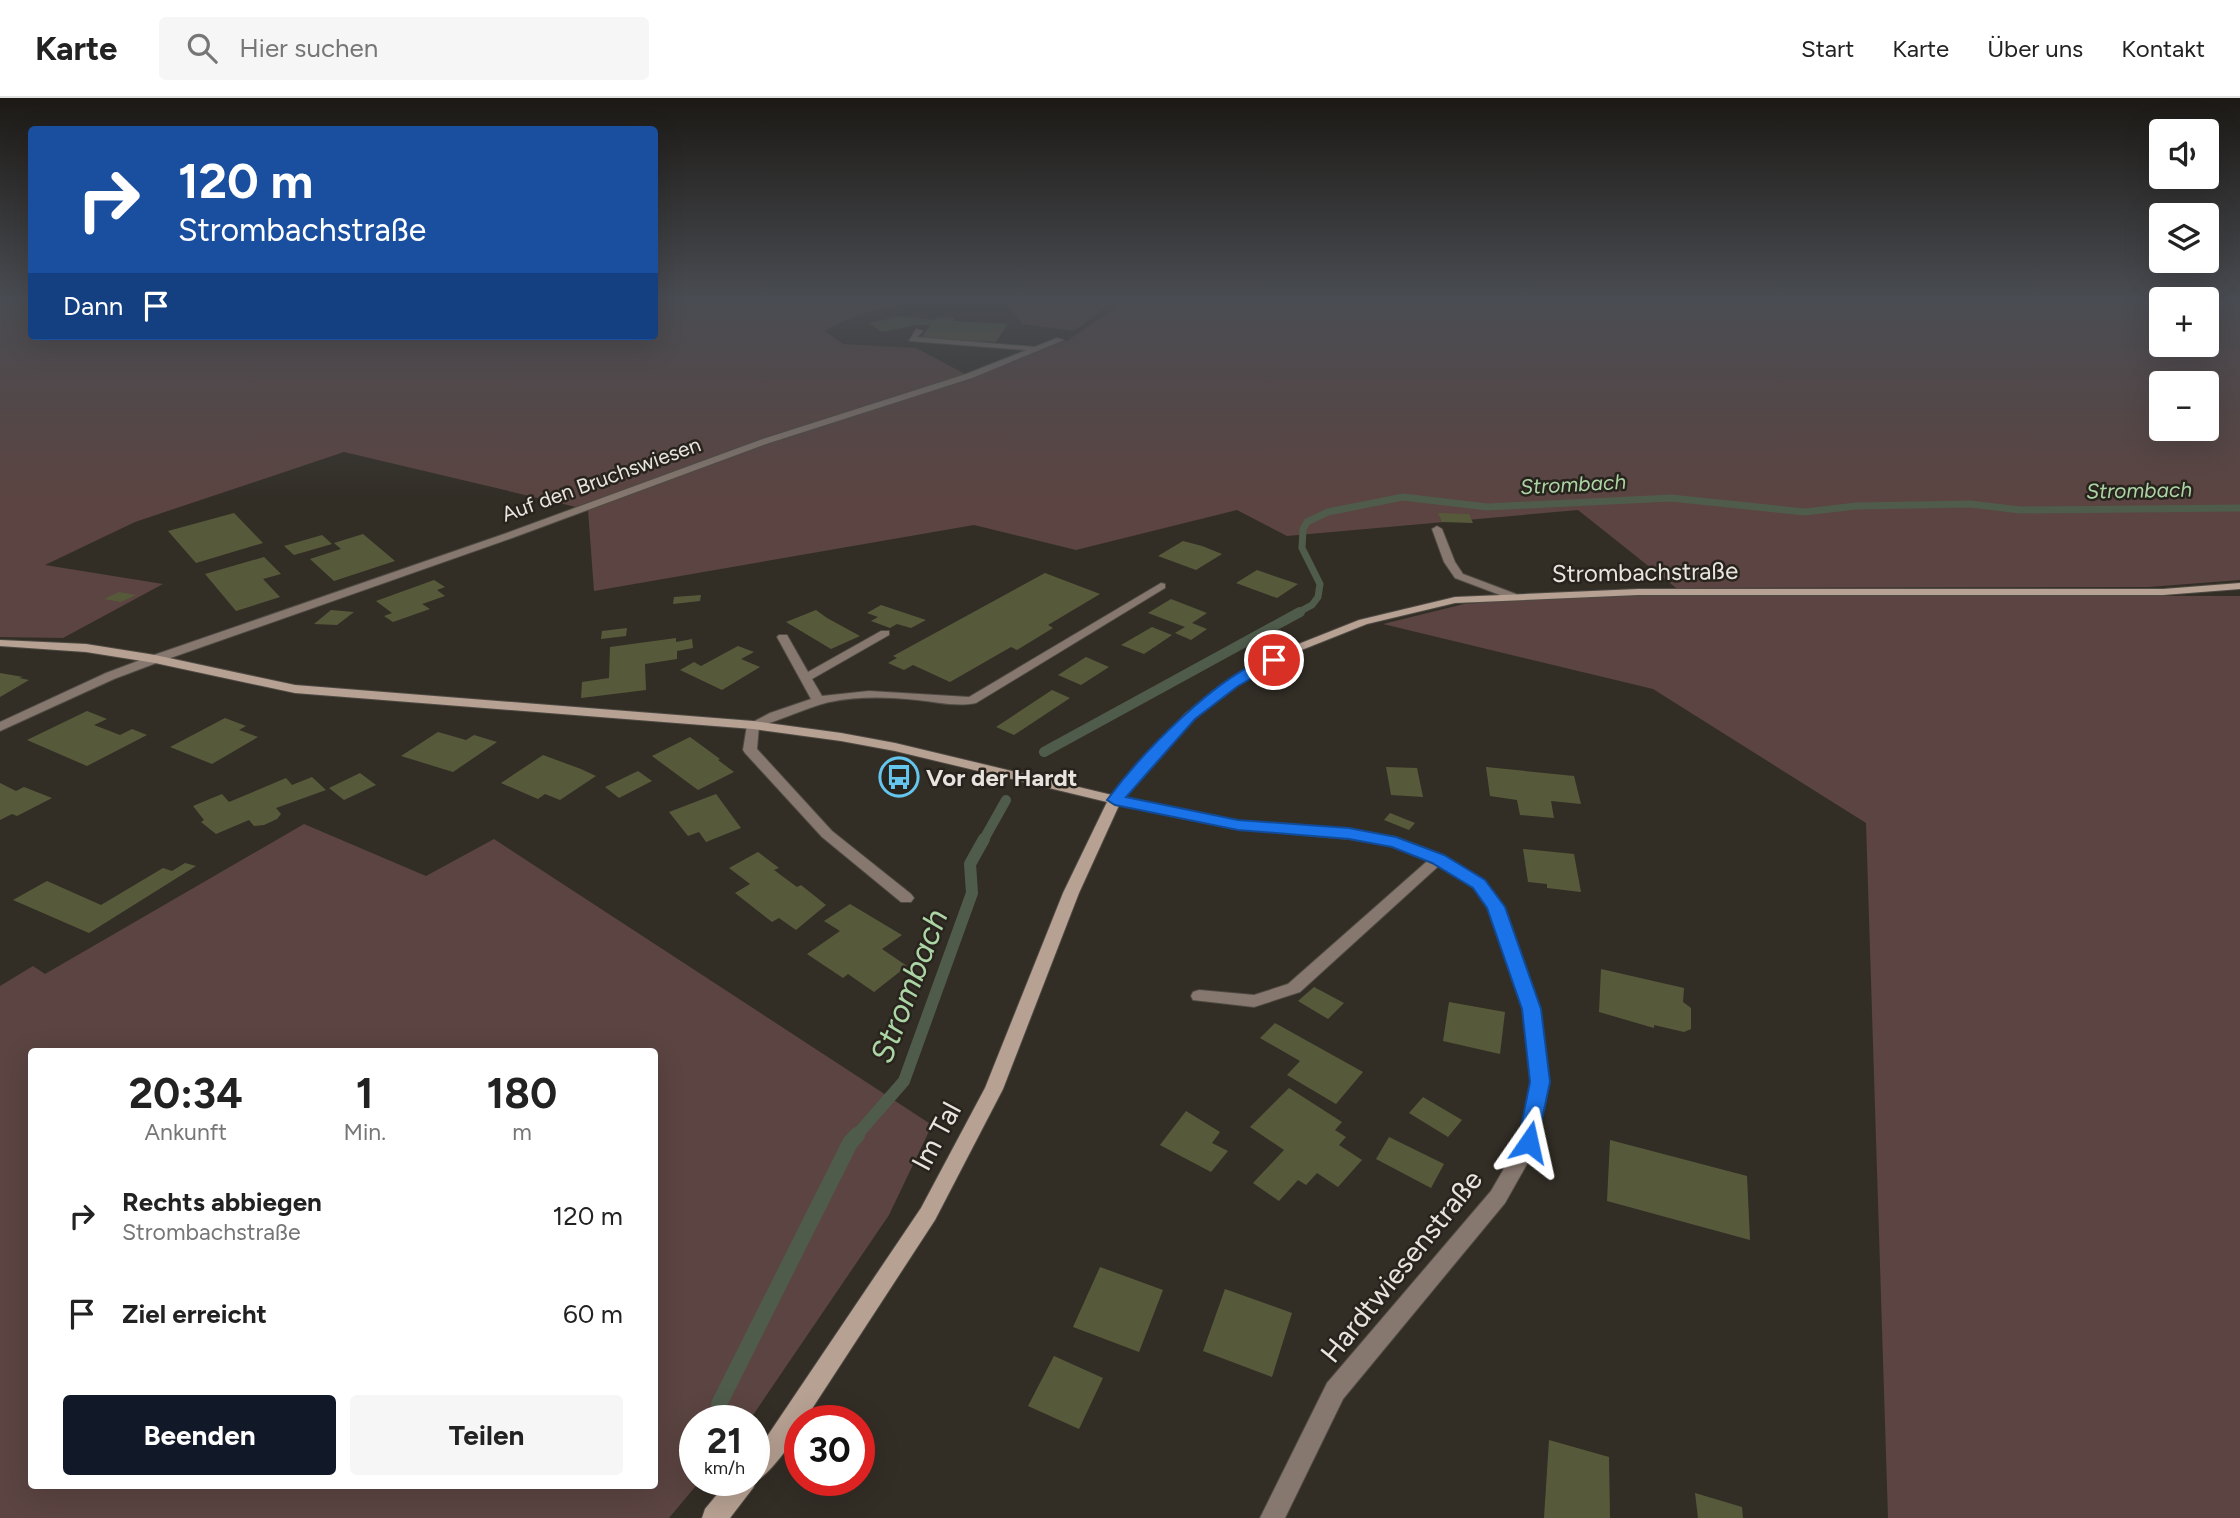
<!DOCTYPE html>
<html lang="de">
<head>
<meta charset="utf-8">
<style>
  :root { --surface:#fff; --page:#f6f6f6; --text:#222; --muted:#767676; --line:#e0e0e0; --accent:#111827 }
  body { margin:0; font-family:Figtree,sans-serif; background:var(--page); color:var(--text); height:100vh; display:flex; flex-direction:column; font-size:26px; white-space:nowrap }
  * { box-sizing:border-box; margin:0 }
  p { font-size:23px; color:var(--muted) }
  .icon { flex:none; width:38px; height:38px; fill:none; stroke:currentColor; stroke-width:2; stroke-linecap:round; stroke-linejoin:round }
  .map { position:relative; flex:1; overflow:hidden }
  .details { position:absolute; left:28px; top:950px; width:630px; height:441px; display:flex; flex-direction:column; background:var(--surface); border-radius:7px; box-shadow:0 7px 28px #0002 }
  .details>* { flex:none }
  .hud { position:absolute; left:28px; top:28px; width:630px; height:214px; border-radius:7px; box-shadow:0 7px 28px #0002; background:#1a4fa0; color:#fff; overflow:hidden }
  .fabs { position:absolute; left:2149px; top:21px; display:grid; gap:14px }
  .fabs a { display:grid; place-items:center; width:70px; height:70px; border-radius:7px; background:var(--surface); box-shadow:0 7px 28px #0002; font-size:35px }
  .speed { position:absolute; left:679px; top:1307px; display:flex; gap:14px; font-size:35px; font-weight:700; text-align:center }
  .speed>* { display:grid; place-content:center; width:91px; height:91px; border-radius:50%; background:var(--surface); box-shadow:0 7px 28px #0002; line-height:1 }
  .speed small { font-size:18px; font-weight:400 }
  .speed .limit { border:10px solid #d22; background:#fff; color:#111 }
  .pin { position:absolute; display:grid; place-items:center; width:60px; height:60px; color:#fff; margin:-30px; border:4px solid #fff; border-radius:50%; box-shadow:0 2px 7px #0007 }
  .me { position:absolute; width:77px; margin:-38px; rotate:11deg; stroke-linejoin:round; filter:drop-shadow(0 0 5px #0008) }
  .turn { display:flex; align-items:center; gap:24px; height:147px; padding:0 35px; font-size:32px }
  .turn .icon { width:91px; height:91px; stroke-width:2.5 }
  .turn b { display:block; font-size:49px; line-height:60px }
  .then { display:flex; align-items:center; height:66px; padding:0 35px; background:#0003; gap:14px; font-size:26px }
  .eta { display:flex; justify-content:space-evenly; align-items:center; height:119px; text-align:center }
  .eta b { font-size:42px; font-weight:700; line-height:49px }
  .button { display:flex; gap:14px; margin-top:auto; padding:14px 35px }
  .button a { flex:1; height:80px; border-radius:7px; background:var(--accent); color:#fff; font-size:28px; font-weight:700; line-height:80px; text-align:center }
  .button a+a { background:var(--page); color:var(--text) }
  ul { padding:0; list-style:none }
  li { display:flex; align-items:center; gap:21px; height:98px; padding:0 35px }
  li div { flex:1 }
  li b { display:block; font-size:26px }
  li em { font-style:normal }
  header { display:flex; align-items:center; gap:42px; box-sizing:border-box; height:98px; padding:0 35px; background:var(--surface); border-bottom:2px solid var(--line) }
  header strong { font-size:33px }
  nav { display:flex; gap:38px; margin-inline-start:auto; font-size:24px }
  .search { width:490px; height:63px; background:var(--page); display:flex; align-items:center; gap:18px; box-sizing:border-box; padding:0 24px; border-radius:7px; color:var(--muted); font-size:26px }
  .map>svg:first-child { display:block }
  .green { fill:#5b4441; fill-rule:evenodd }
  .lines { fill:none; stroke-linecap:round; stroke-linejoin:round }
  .stream-far3 { stroke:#4f5c4c; stroke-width:7 }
  .stream-far2 { stroke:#4f5c4c; stroke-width:10 }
  .stream-far1 { stroke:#4f5c4c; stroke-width:12 }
  .stream { stroke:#4f5c4c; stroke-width:16 }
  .building { fill:#575a3a }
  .lane-casing { stroke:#4f4b44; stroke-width:2 }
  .street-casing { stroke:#4f4b44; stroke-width:2 }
  .secondary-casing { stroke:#4f4b44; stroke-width:2 }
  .lane { fill:#86786f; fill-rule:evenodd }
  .street { fill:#86786f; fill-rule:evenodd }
  .secondary { fill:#b7a193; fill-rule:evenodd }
  .route { fill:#1a73e8; stroke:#114b97; stroke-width:2 }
  .labels { text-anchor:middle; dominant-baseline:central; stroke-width:5; stroke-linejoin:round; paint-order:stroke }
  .far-street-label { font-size:21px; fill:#e8e5e0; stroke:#28241d }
  .far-water-label { font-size:21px; font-style:italic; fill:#acd5a6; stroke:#28241d }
  .street-label { font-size:24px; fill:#e8e5e0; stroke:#28241d }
  .poi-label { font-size:24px; font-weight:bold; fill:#e8e5e0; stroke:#28241d; text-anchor:start }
  .near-street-label { font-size:28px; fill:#e8e5e0; stroke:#28241d }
  .near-water-label { font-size:32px; font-style:italic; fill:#acd5a6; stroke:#28241d }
</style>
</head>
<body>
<header>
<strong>Karte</strong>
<div class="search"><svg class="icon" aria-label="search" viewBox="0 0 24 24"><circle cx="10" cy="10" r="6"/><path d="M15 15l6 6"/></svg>Hier suchen</div>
<nav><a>Start</a><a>Karte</a><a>Über uns</a><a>Kontakt</a></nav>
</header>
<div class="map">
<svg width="2240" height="1420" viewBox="0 0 2240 1420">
  <rect width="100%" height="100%" fill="#322e26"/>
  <g class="green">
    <path d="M0,203H31L32,238H654L655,203H977C926,204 870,205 825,233L843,246L916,250L967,277L760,343L576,409L344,354L135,424L45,467L163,486L63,540L0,539Z"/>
    <path d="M1003,203H1115L1074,233L1023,226Z"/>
    <path d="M1125,203H2161V247H2207V203H2240V482L2149,489L1676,490L1578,412L1287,438L1237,412L1076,452L974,427L594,493L588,412L765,345L972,278L1068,242ZM2161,285H2207V331H2161Z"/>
    <path d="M1640,497L2240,498V1420H1888L1866,725L1653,591L1383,526L1464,506L1562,498Z"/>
    <path d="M304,726L426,778L494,741L932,1027L889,1117L749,1323H695V1382L700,1383L669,1420H0V888L33,868L45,876ZM32,954H654V1388H32Z"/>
  </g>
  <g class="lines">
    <path class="stream-far3" d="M1297,515L1312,507L1318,499L1320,486L1302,450L1303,431L1307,424L1328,414L1403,399L1487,409L1671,400L1805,414L1856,408L1970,406L2020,412L2240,410"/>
    <g class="stream-far2">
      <path d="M1044,654L1300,514"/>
      <path d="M983,743L1006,702"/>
    </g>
    <path class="stream-far1" d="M856,1038L904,983L972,795L970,766L984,741"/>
    <path class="stream" d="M719,1306L850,1045L857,1037"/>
  </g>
  <g class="building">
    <path d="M901,218L934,222L937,219L955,220L953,223L1008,226L996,244L921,240L930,227H916L882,234L869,225Z"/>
    <path d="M234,415L263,445L196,465L168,433Z"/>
    <path d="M1438,415L1469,416L1473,425L1442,424Z"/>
    <path d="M363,436L395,463L334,483L310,461L341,451L334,445Z"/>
    <path d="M322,437L332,446L294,457L284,448Z"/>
    <path d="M1183,443L1202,448L1222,456L1196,472L1158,458Z"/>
    <path d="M264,459L281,476L263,481L280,499L236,513L205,476Z"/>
    <path d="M1257,472L1274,478L1298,486L1277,500L1236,485Z"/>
    <path d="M1045,475L1100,496L1048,527L1053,530L1017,552L1011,549L950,584L913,567L904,572L888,565L897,560L893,558Z"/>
    <path d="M434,482L445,489L437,492L445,498L422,506L430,511L393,524L384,518L392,515L376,503Z"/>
    <path d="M119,494L136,497L121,504L104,501Z"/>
    <path d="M701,497L700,503L673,506L674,499Z"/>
    <path d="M1171,501L1207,515L1192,525L1207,531L1191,542L1175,535L1185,529L1148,515Z"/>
    <path d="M881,507L926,522L911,530L897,526L890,530L871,523L878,519L867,515Z"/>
    <path d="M331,512L354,514L337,527L314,526Z"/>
    <path d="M816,512L827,520L860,538L831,551L786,524Z"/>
    <path d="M1152,529L1172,537L1144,556L1121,547Z"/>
    <path d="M627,530L626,538L601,541L602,533Z"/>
    <path d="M676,540V544L692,541L693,550L677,553V561L645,566L646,592L581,600L582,584L609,580L610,549Z"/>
    <path d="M738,548L754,554L741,561L760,569L722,592L680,572L694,564L701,568Z"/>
    <path d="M1086,559L1109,569L1081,587L1058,577Z"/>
    <path d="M0,575L23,579L19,580L29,582L0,599Z"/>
    <path d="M1052,592L1070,600L1014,637L996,629Z"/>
    <path d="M87,613L107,621L94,627L120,637L132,631L147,637L87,668L27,642Z"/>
    <path d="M225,620L246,628L239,632L258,639L212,666L170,649Z"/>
    <path d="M438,634L466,642L474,637L497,644L453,674L401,658Z"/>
    <path d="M690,639L720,661L718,662L734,674L698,692L652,658Z"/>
    <path d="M543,657L581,671L596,678L560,702L545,696L538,701L501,685Z"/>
    <path d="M1386,669L1417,670L1423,699L1391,697Z"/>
    <path d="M1486,669L1574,678L1581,706L1551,703L1554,720L1520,717L1517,702L1490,698Z"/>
    <path d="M638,673L652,683L619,700L605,689Z"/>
    <path d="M360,675L376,687L344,702L329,690Z"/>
    <path d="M312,679L326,692L276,710L281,716L277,721L264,727L254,728L249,722L216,736L201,724L204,722L193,708L222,696L229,704L286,680L292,687Z"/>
    <path d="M0,685L16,693L24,689L52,700L17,718L12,716L0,722Z"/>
    <path d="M716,696L741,730L706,744L699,734L688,738L669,714Z"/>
    <path d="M1390,715L1415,725L1409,732L1384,722Z"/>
    <path d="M1523,751L1574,756L1581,794L1547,790V786L1528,784Z"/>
    <path d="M758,754L779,770L774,772L797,789L801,787L826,807L796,832L779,820L772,824L735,795L750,786L729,770Z"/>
    <path d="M185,765L196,768L89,835L13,802L47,783L101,807L163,770L172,773Z"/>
    <path d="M850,806L902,837L882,851L907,868L874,894L848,876L843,880L807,856L840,833L824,823Z"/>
    <path d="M1601,871L1684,890L1683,904L1691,910V931L1684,934L1654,927V930L1599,914Z"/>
    <path d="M1314,889L1344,905L1328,921L1298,903Z"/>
    <path d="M1449,904L1505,914L1500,956L1443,943Z"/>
    <path d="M1275,925L1363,974L1336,1006L1287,977L1300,963L1260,940Z"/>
    <path d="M1289,990L1342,1024L1335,1032L1346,1039L1339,1047L1362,1062L1338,1089L1317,1075L1306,1087L1298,1082L1279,1103L1253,1085L1284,1052L1250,1029Z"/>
    <path d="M1423,999L1462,1022L1448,1039L1409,1015Z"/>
    <path d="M1186,1013L1220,1034L1212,1045L1228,1053L1211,1074L1160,1047Z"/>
    <path d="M1389,1039L1444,1066L1431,1090L1376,1061Z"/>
    <path d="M1610,1042L1747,1078L1750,1142L1607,1103Z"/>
    <path d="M1100,1169L1163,1192L1139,1254L1073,1229Z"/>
    <path d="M1225,1191L1292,1215L1272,1279L1203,1253Z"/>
    <path d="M1054,1258L1103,1280L1079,1331L1028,1308Z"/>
    <path d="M1549,1342L1609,1359L1610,1420H1544Z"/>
    <path d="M1695,1395L1742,1409L1743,1420H1698Z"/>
  </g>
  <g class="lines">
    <g class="lane-casing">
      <g id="lane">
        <path d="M916,231L923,233L917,239L1037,249L1041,251L1037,253L909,243Z"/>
        <path d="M1437,428L1442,431L1455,464L1463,476L1516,496V500H1508L1455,480L1444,464L1432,431Z"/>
        <path d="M1161,485L1165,486V490L976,605C956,609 937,604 917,602C888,599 859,598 830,604C812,607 759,632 748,630L747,627L770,615L811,601L777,539L779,537H787L808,574L881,533H889V537L812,581L822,598L869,593L969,599Z"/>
        <path d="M1438,756L1443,758L1445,761L1443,764L1300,894L1254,909L1193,902L1191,898L1193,894L1199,892L1254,897L1288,886L1433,758Z"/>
      </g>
    </g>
    <g class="street-casing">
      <g id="street">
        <path d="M1057,240L1064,242L972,280L766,346L512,440L159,564L114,581L0,633V624L106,575L151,558L504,436L760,342L966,276Z"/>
        <path d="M753,623L759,627L757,651L832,733L911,796L914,800L911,804H901L822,739L745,655L743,652L747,627Z"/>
        <path d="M1115,698L1238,723L1349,731L1396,739L1443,758L1484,782L1501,805L1540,911L1549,984L1536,1050L1505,1105L1343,1301L1285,1420H1260L1327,1285L1491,1093L1520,1043L1531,984L1524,911L1489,810L1474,790L1433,764L1393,748L1349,741L1238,731L1110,705L1108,702Z"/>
      </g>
    </g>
    <g class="secondary-casing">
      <path id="secondary" d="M2240,485V491L2163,497H1638L1455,505L1367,526L1299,553L1237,588L1194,621L1121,703L1079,795L1003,991L935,1122L804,1323H800C800,1337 770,1376 757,1382L753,1390L730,1420H702L705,1411L729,1382H754V1353L768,1337L921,1110L985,990L1063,795L1107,704L895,653L841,643L753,631L295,595L155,565L86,554L0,548V542L86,546L155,557L295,587L753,623L841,635L895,645L1112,697L1186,615L1229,582L1291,549L1359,522L1455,499L1638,491H2163Z"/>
    </g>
    <use href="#lane" class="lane"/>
    <use href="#street" class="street"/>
    <use href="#secondary" class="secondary"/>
  </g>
  <linearGradient id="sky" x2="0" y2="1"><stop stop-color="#1c1915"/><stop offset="0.5" stop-color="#494c52"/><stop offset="1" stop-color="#494c52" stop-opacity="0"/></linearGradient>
  <rect width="2240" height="402" fill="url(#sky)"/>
  <path class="route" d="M1274,558L1281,562L1279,565L1238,588L1195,621L1126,699L1238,722L1349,730L1396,739L1444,757L1485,782L1505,809L1541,911L1550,984L1536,1050L1529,1053L1521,1050L1518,1044L1530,984L1522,911L1487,810L1473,790L1432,765L1392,749L1349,741L1238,732L1115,707L1107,702C1140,657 1220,573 1274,558Z"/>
  <defs>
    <g id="bus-ring" transform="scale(2.0125)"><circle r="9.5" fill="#28241d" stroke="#64c5ee" stroke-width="1.5"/><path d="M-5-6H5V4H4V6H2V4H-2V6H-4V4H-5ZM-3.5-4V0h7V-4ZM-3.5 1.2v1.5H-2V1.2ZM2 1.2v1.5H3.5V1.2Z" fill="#64c5ee"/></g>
  </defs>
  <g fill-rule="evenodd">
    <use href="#bus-ring" x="899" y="679"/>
  </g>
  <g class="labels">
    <g class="far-street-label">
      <text transform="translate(601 381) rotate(-20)">Auf den Bruchswiesen</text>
    </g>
    <g class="far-water-label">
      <text transform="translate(1573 386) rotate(-3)">Strombach</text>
      <text transform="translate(2139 392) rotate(-1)">Strombach</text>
    </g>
    <g class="street-label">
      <text transform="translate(1645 474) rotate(-1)">Strombachstraße</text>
    </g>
    <g class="poi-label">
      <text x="926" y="679">Vor der Hardt</text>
    </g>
    <g class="near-street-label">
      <text transform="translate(936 1038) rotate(-62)">Im Tal</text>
      <text transform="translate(1401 1168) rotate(-51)">Hardtwiesenstraße</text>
    </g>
    <g class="near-water-label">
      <text transform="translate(909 888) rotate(-69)">Strombach</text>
    </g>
  </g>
</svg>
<div class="fabs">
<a><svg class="icon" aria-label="sound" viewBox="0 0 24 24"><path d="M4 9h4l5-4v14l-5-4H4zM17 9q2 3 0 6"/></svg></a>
<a><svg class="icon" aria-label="layers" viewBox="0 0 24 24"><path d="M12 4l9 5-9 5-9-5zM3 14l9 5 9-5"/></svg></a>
<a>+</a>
<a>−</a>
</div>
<div class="speed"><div>21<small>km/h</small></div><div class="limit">30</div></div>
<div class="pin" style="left:1274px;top:562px;background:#d93025"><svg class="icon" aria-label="arrive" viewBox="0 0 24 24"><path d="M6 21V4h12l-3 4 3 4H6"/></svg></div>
<svg class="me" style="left:1529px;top:1044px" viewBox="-20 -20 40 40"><path d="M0-17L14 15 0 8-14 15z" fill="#1a73e8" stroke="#fff" stroke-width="4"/></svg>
<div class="hud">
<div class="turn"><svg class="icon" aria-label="right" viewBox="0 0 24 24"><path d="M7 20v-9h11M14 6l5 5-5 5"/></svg><div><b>120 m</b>Strombachstraße</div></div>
<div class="then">Dann<svg class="icon" aria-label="arrive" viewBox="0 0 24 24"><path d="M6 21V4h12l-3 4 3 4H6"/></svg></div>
</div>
<section class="details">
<div class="eta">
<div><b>20:34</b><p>Ankunft</p></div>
<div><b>1</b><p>Min.</p></div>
<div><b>180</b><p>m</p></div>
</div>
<ul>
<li><svg class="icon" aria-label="right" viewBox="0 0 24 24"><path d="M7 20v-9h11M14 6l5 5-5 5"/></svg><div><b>Rechts abbiegen</b><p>Strombachstraße</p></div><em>120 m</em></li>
<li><svg class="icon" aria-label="arrive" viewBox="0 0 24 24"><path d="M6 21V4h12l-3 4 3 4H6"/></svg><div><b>Ziel erreicht</b></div><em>60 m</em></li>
</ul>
<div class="button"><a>Beenden</a><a>Teilen</a></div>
</section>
</div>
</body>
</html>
